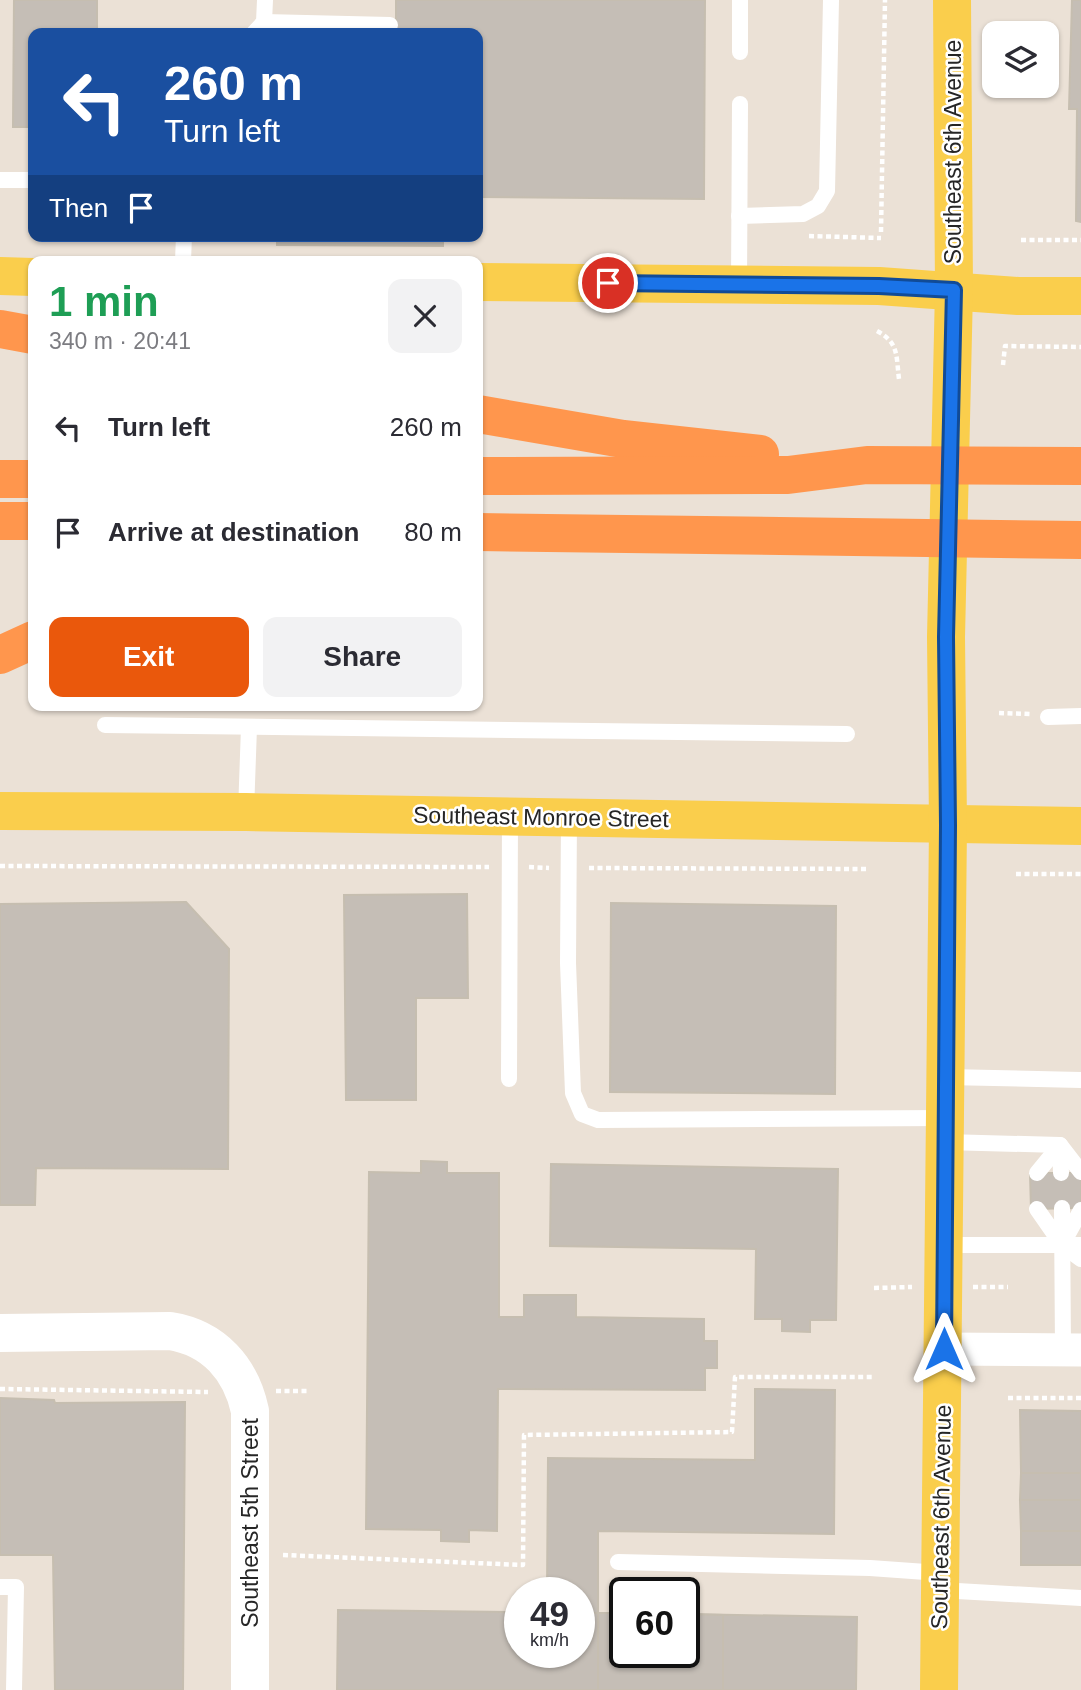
<!DOCTYPE html>
<html lang="en">
<head>
<meta charset="utf-8">
<style>
  :root { --surface:#fff; --page:#f2f2f3; --text:#2b2b33; --muted:#7c7c81; --accent:#ea580c }
  body { margin:0; font-family:Helvetica,sans-serif; background:var(--page); color:var(--text); height:100vh; display:flex; flex-direction:column; font-size:26px; white-space:nowrap }
  * { box-sizing:border-box; margin:0 }
  p { font-size:23px; color:var(--muted) }
  .icon { flex:none; width:38px; height:38px; fill:none; stroke:currentColor; stroke-width:2; stroke-linecap:round; stroke-linejoin:round }
  .map { position:relative; flex:1; overflow:hidden }
  .sheet { position:absolute; left:28px; top:256px; width:455px; height:455px; display:flex; flex-direction:column; background:var(--surface); border-radius:14px; box-shadow:0 2px 5px #0004 }
  .sheet>* { flex:none }
  .top-card { position:absolute; left:28px; top:28px; width:455px; height:214px; border-radius:14px; box-shadow:0 2px 5px #0004; background:#1a4fa0; color:#fff; overflow:hidden }
  .buttons { position:absolute; left:982px; top:21px; display:grid; gap:14px }
  .buttons a { display:grid; place-items:center; width:77px; height:77px; border-radius:14px; background:var(--surface); box-shadow:0 2px 5px #0004; font-size:35px }
  .speed { position:absolute; left:504px; top:1577px; display:flex; gap:14px; font-size:35px; font-weight:700; text-align:center }
  .speed>* { display:grid; place-content:center; width:91px; height:91px; border-radius:50%; background:var(--surface); box-shadow:0 2px 5px #0004; line-height:1 }
  .speed small { font-size:18px; font-weight:400 }
  .speed .limit { border:4px solid #111; border-radius:10px; background:#fff; color:#111 }
  .pin { position:absolute; display:grid; place-items:center; width:60px; height:60px; color:#fff; margin:-30px; border:4px solid #fff; border-radius:50%; box-shadow:0 2px 7px #0007 }
  .me { position:absolute; width:77px; margin:-38px; rotate:0deg; stroke-linejoin:round; filter:drop-shadow(0 0 5px #0008) }
  .turn { display:flex; align-items:center; gap:24px; height:147px; padding:0 21px; font-size:32px }
  .turn .icon { width:91px; height:91px; stroke-width:2.5 }
  .turn b { display:block; font-size:49px; line-height:60px }
  .then { display:flex; align-items:center; height:66px; padding:0 21px; background:#0003; gap:14px; font-size:26px }
  .round { display:grid; place-items:center; flex:none; width:74px; height:74px; border-radius:14px; background:var(--page) }
  .head { display:flex; align-items:center; justify-content:space-between; height:119px; padding:0 21px }
  h1 { font-size:42px; font-weight:600; line-height:52px; color:#1e9e55 }
  .button { display:flex; gap:14px; margin-top:auto; padding:14px 21px }
  .button a { flex:1; height:80px; border-radius:14px; background:var(--accent); color:#fff; font-size:28px; font-weight:600; line-height:80px; text-align:center }
  .button a+a { background:var(--page); color:var(--text) }
  ul { padding:0; list-style:none }
  li { display:flex; align-items:center; gap:21px; height:105px; padding:0 21px }
  li div { flex:1 }
  li b { display:block; font-size:26px }
  li em { font-style:normal }
  .map>svg:first-child { display:block }
  .building { fill:#c5beb6; stroke:#c6beb0; stroke-width:2 }
  .lines { fill:none; stroke-linecap:round; stroke-linejoin:round }
  .path { stroke:#fff; stroke-width:4.5; stroke-dasharray:5 3.5; stroke-linecap:butt }
  .lane { stroke:#fff; stroke-width:16 }
  .street { stroke:#fff; stroke-width:33 }
  .secondary { stroke:#fff; stroke-width:38 }
  .primary { stroke:#face4c; stroke-width:38 }
  .highway { stroke:#ff964d; stroke-width:38 }
  .route-casing { stroke:#114b97; stroke-width:18 }
  .route { stroke:#1a73e8; stroke-width:12 }
  .labels { text-anchor:middle; dominant-baseline:central; stroke-width:5; stroke-linejoin:round; paint-order:stroke }
  .street-label { font-size:23px; fill:#262626; stroke:#fff }
</style>
</head>
<body>
<div class="map">
<svg width="1081" height="1690" viewBox="0 0 1081 1690">
  <rect width="100%" height="100%" fill="#ebe1d6"/>
  <g class="building">
    <path d="M14,0H97V33H33V127H13Z"/>
    <path d="M396,0H705L704,199L478,197V33H396Z"/>
    <path d="M1072,0H1081V222L1076,221L1077,109H1069Z"/>
    <path d="M277,236H443V246L277,245Z"/>
    <path d="M467,894L468,998H416V1100H346L344,895Z"/>
    <path d="M186,902L229,949L228,1169L36,1168L35,1205H0V904Z"/>
    <path d="M611,903L836,906L835,1094L610,1092Z"/>
    <path d="M421,1161L447,1162V1173H499V1317H524V1295H576V1317L704,1319V1341H717V1368H705V1390L498,1389L497,1531L469,1530V1542L441,1541V1530L366,1529L369,1172L421,1173Z"/>
    <path d="M551,1164L838,1169L836,1320H810V1332L782,1331V1319H755L756,1249L550,1246Z"/>
    <path d="M1030,1173H1081V1208L1031,1209Z"/>
    <path d="M755,1389L835,1390L834,1534L598,1531V1613H579V1592H547L548,1458L755,1460Z"/>
    <path d="M0,1398L54,1400L55,1403L185,1402L183,1690H55L53,1555H0Z"/>
    <path d="M1020,1410L1081,1411V1473H1021Z"/>
    <path d="M1021,1473H1081V1500H1020Z"/>
    <path d="M1020,1500H1081V1531H1021Z"/>
    <rect x="1021" y="1531" width="60" height="34"/>
    <path d="M338,1610L520,1612V1652H579V1613H625V1652H684V1614L857,1617L856,1690H337Z"/>
    <path d="M598,1613H625V1652H684V1614L723,1615V1690H598Z"/>
  </g>
  <g class="lines">
    <g class="path">
      <path d="M881,232L885,0"/>
      <path d="M809,236L881,238"/>
      <path d="M1021,240H1081"/>
      <path d="M877,331C899,343 896,355 899,379"/>
      <path d="M1003,365L1005,346L1081,347"/>
      <path d="M999,713L1030,714"/>
      <path d="M0,866L489,867"/>
      <path d="M529,867L549,868"/>
      <path d="M589,868L869,869"/>
      <path d="M1016,874H1081"/>
      <path d="M973,1287H1008"/>
      <path d="M874,1288L912,1287"/>
      <path d="M0,1389L208,1392"/>
      <path d="M276,1391H307"/>
      <path d="M1008,1398H1081"/>
      <path d="M283,1555L523,1565L524,1435L732,1432L735,1377H874"/>
    </g>
    <g class="lane">
      <path d="M264,22L390,25"/>
      <path d="M254,33L264,22L265,0"/>
      <path d="M740,52V0"/>
      <path d="M0,180H33"/>
      <path d="M739,216L803,214L818,206L827,191L831,0"/>
      <path d="M183,261L184,236"/>
      <path d="M739,285L740,104"/>
      <path d="M1048,717L1081,716"/>
      <path d="M105,725L847,734"/>
      <path d="M246,812L249,727"/>
      <path d="M569,817L568,963L573,1093L582,1114L598,1120L945,1118"/>
      <path d="M946,1077L1081,1080"/>
      <path d="M509,1079L510,816"/>
      <path d="M945,1142L1060,1145L1061,1173"/>
      <path d="M1037,1173L1060,1145L1081,1172"/>
      <path d="M1062,1208L1063,1350"/>
      <path d="M1037,1209L1062,1245L1081,1259"/>
      <path d="M1063,1243L1081,1210"/>
      <path d="M944,1245H1081"/>
      <path d="M618,1562L870,1568L940,1573"/>
      <path d="M0,1587H16L14,1690"/>
      <path d="M940,1590L1081,1598"/>
    </g>
    <path class="street" d="M944,1349L1081,1350"/>
    <path class="secondary" d="M0,1333L170,1331C214,1338 241,1369 250,1411V1690"/>
    <g class="primary">
      <path d="M0,276L33,277"/>
      <path d="M478,282L879,286L1018,296H1081"/>
      <path d="M0,811L246,812L1081,826"/>
      <path d="M939,1690L948,825L946,637L954,290L952,0"/>
    </g>
    <g class="highway">
      <path d="M0,329L33,335"/>
      <path d="M478,414L623,439L760,454"/>
      <path d="M478,476L788,475L867,465L1081,466"/>
      <path d="M0,479H33"/>
      <path d="M0,521H33"/>
      <path d="M478,532L1081,540"/>
      <path d="M0,655L33,640"/>
    </g>
  </g>
  <g class="lines">
    <g class="route-casing">
      <path id="route" d="M608,283L879,286L954,290L946,637L948,825L944,1349"/>
    </g>
    <use href="#route" class="route"/>
  </g>
  <g class="labels">
    <g class="street-label">
      <text transform="translate(953 152) rotate(-90)">Southeast 6th Avenue</text>
      <text transform="translate(541 817) rotate(1)">Southeast Monroe Street</text>
      <text transform="translate(941 1517) rotate(-89)">Southeast 6th Avenue</text>
      <text transform="translate(250 1523) rotate(-90)">Southeast 5th Street</text>
    </g>
  </g>
</svg>
<div class="buttons">
<a><svg class="icon" aria-label="layers" viewBox="0 0 24 24"><path d="M12 4l9 5-9 5-9-5zM3 14l9 5 9-5"/></svg></a>
</div>
<div class="speed"><div>49<small>km/h</small></div><div class="limit">60</div></div>
<div class="pin" style="left:608px;top:283px;background:#d93025"><svg class="icon" aria-label="arrive" viewBox="0 0 24 24"><path d="M6 21V4h12l-3 4 3 4H6"/></svg></div>
<svg class="me" style="left:944px;top:1349px" viewBox="-20 -20 40 40"><path d="M0-17L14 15 0 8-14 15z" fill="#1a73e8" stroke="#fff" stroke-width="4"/></svg>
<div class="top-card">
<div class="turn"><svg class="icon" aria-label="left" viewBox="0 0 24 24"><path d="M17 20v-9H6M10 6l-5 5 5 5"/></svg><div><b>260 m</b>Turn left</div></div>
<div class="then">Then<svg class="icon" aria-label="arrive" viewBox="0 0 24 24"><path d="M6 21V4h12l-3 4 3 4H6"/></svg></div>
</div>
<section class="sheet">
<div class="head"><div><h1>1 min</h1><p>340 m · 20:41</p></div><a class="round"><svg class="icon" aria-label="close" viewBox="0 0 24 24"><path d="M6 6l12 12M18 6L6 18"/></svg></a></div>
<ul>
<li><svg class="icon" aria-label="left" viewBox="0 0 24 24"><path d="M17 20v-9H6M10 6l-5 5 5 5"/></svg><div><b>Turn left</b></div><em>260 m</em></li>
<li><svg class="icon" aria-label="arrive" viewBox="0 0 24 24"><path d="M6 21V4h12l-3 4 3 4H6"/></svg><div><b>Arrive at destination</b></div><em>80 m</em></li>
</ul>
<div class="button"><a>Exit</a><a>Share</a></div>
</section>
</div>
</body>
</html>
